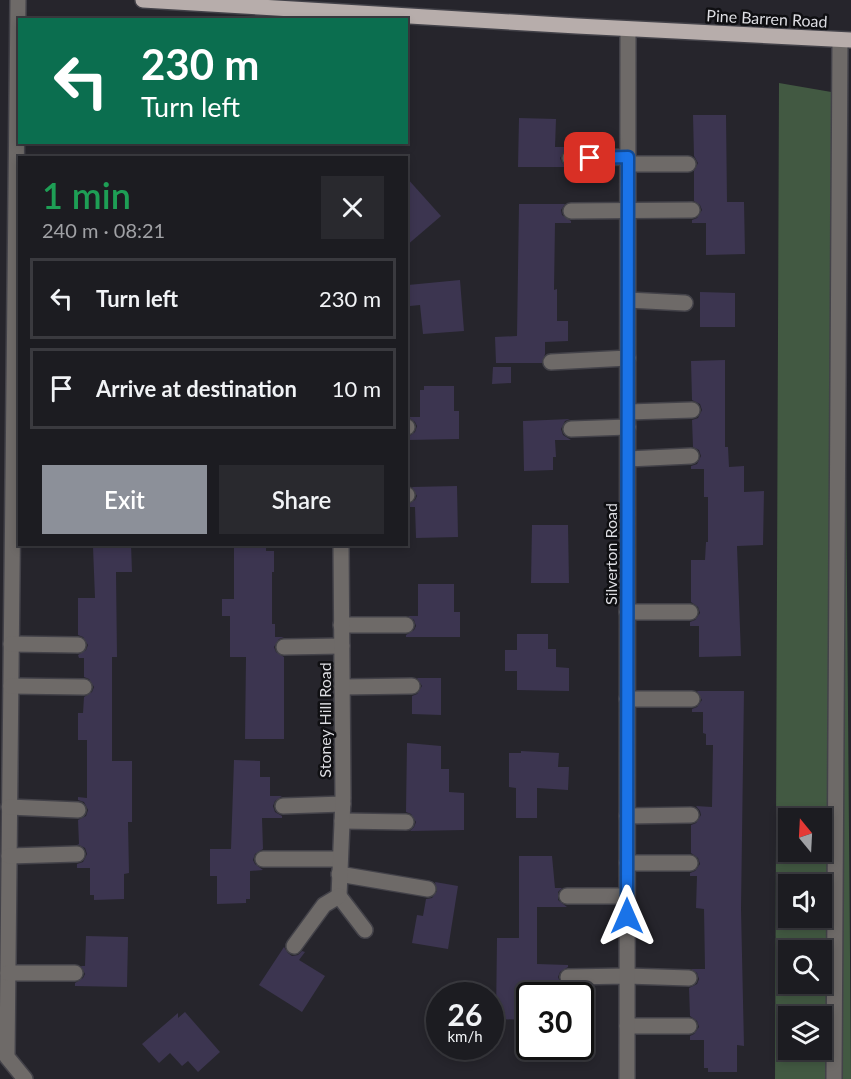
<!DOCTYPE html>
<html lang="en">
<head>
<meta charset="utf-8">
<style>
  :root { --surface:#1c1c21; --page:#29292e; --text:#f1f3f6; --muted:#a0a1a5; --line:#3a3a3f; --accent:#8c9099 }
  body { margin:0; font-family:Lato,sans-serif; background:var(--page); color:var(--text); height:100vh; display:flex; flex-direction:column; font-size:22px; white-space:nowrap }
  * { box-sizing:border-box; margin:0 }
  p { font-size:20px; color:var(--muted) }
  .icon { flex:none; width:33px; height:33px; fill:none; stroke:currentColor; stroke-width:2; stroke-linecap:round; stroke-linejoin:round }
  .map { position:relative; flex:1; overflow:hidden }
  .sheet { position:absolute; left:18px; top:156px; width:390px; height:390px; display:flex; flex-direction:column; background:var(--surface); border-radius:0px; box-shadow:0 3px 9px #0003,0 0 0 2px var(--line) }
  .sheet>* { flex:none }
  .hud { position:absolute; left:18px; top:18px; width:390px; height:126px; border-radius:0px; box-shadow:0 3px 9px #0003,0 0 0 2px var(--line); background:#0b6e4f; color:#fff; overflow:hidden }
  .needle { width:39px; rotate:342deg }
  .controls { position:absolute; left:778px; top:808px; display:grid; gap:12px }
  .controls a { display:grid; place-items:center; width:54px; height:54px; border-radius:0px; background:var(--surface); box-shadow:0 3px 9px #0003,0 0 0 2px var(--line); font-size:30px }
  .speed { position:absolute; left:426px; top:982px; display:flex; gap:12px; font-size:30px; font-weight:700; text-align:center }
  .speed>* { display:grid; place-content:center; width:78px; height:78px; border-radius:50%; background:var(--surface); box-shadow:0 3px 9px #0003,0 0 0 2px var(--line); line-height:1 }
  .speed small { font-size:15px; font-weight:400 }
  .speed .limit { border:3px solid #111; border-radius:9px; background:#fff; color:#111 }
  .pin { position:absolute; display:grid; place-items:center; width:51px; height:51px; color:#fff; margin:-26px; border-radius:12px; box-shadow:0 3px 9px #0006 }
  .me { position:absolute; width:66px; margin:-33px; rotate:0deg; stroke-linejoin:round; filter:drop-shadow(0 0 4px #0008) }
  .turn { display:flex; align-items:center; gap:21px; height:126px; padding:0 24px; font-size:27px }
  .turn .icon { width:78px; height:78px; stroke-width:2.5 }
  .turn b { display:block; font-size:42px; line-height:51px }
  .round { display:grid; place-items:center; flex:none; width:63px; height:63px; border-radius:0px; background:var(--page) }
  .head { display:flex; align-items:center; justify-content:space-between; height:102px; padding:0 24px }
  h1 { font-size:36px; font-weight:600; line-height:45px; color:#1e9e55 }
  .action { display:flex; gap:12px; margin-top:auto; padding:12px 24px }
  .action a { flex:1; height:69px; border-radius:0px; background:var(--accent); color:#fff; font-size:24px; font-weight:600; line-height:69px; text-align:center }
  .action a+a { background:var(--page); color:var(--text) }
  ul { padding:0; list-style:none }
  li { display:flex; align-items:center; gap:18px; height:81px; margin:0 12px 9px; padding:0 12px; border:3px solid var(--line); border-radius:0px }
  li div { flex:1 }
  li b { display:block; font-size:22px }
  li em { font-style:normal }
  .map>svg:first-child { display:block }
  .forest { fill:#425942; fill-rule:evenodd }
  .building { fill:#3c3550 }
  .lines { fill:none; stroke-linecap:round; stroke-linejoin:round }
  .minor-casing { stroke:#434249; stroke-width:18 }
  .major-casing { stroke:#434249; stroke-width:18 }
  .minor { stroke:#6e6a68; stroke-width:15 }
  .major { stroke:#b7adab; stroke-width:15 }
  .route-casing { stroke:#114b97; stroke-width:15 }
  .route { stroke:#1a73e8; stroke-width:10 }
  .labels { text-anchor:middle; dominant-baseline:central; stroke-width:5; stroke-linejoin:round; paint-order:stroke }
  .street-label { font-size:16px; fill:#dddde2; stroke:#0f0f12 }
</style>
</head>
<body>
<div class="map">
<svg width="851" height="1079" viewBox="0 0 851 1079">
  <rect width="100%" height="100%" fill="#26252c"/>
  <path class="forest" d="M779,83L843,94L851,1079H775ZM789,819H822V852H789ZM789,885H822V918H789ZM789,951H822V984H789ZM789,1017H822V1050H789Z"/>
  <g class="building">
    <path d="M693,115H726L727,202H744L745,254L706,255V223H692V220L697,218L702,210L700,205L694,201V171L698,163L694,156Z"/>
    <path d="M519,118L556,119L555,147H570L565,150L560,158L562,163L568,167H518Z"/>
    <path d="M406,177L441,216L406,246Z"/>
    <path d="M519,204H565L561,210L562,215L571,221V223H555L554,290L557,289V321H568V341L545,342V354L542,363H496L495,337L517,336Z"/>
    <path d="M460,280L464,331L423,334L420,305L410,306L408,285Z"/>
    <path d="M700,292L735,293V327H700Z"/>
    <path d="M725,360V447H728L729,467L744,466V492L764,491L763,545L737,546L741,656L699,657V626H690V622L695,620L700,613L698,607L691,602V560H705L706,542H708V497H704V469H691V466L697,464L701,456L699,450L693,447L692,420L698,418L702,410L700,404L692,400L691,361Z"/>
    <path d="M493,367H511V383L492,384Z"/>
    <path d="M424,386H454V411H459V439L408,440V437L415,432L417,426L415,422L408,417H420V390H424Z"/>
    <path d="M570,419L565,421L561,429L563,435L571,440H555L556,457H553V470L524,471L523,421Z"/>
    <path d="M457,486L458,537L416,538L415,507H407V505L415,500L417,496L412,487Z"/>
    <path d="M532,525H568L569,583H531Z"/>
    <path d="M97,544H131L132,572H116L117,657H112V761H132V822H128L129,873L124,874V899L94,900V895H90V868H77V864L83,862L87,854L85,848L77,844H79L78,820L86,816L88,810L84,802L78,800V797L87,798V740H78V713H83L84,697L92,692L94,687L89,679L84,677V658H79L78,655L86,650L88,645L83,637L78,635V598H95L93,547L97,548Z"/>
    <path d="M234,544H266V551H274V572H272V624H275V637H284L279,639L274,647L276,652L284,657V739H245L246,657H230V616H222V599H234Z"/>
    <path d="M418,584H454V612H460V637H406V635L414,630L416,626L414,620L408,616H418Z"/>
    <path d="M517,634H548V649H556V667L569,668V691L517,690V671H505V650H517Z"/>
    <path d="M417,678H441V715L412,714V696L417,694L422,686Z"/>
    <path d="M697,691H744L741,909L744,1046L737,1045V1072H708V1068H704V1040H690V1036L694,1034L699,1027L697,1021L690,1016L689,988L697,984L699,979L697,973L691,969H705L704,909L696,908L697,876H690V873L695,871L700,864L698,858L691,853V825L696,823L701,815L700,811L696,806L712,807L713,745H706V734L703,733V712H692V709L697,707L702,700Z"/>
    <path d="M407,743L441,746V769H449V792L464,793V830L410,831L414,827L416,822L411,814L406,812Z"/>
    <path d="M521,751L559,753L558,767H569L568,790L537,788V818H516V788L509,787V753H521Z"/>
    <path d="M234,760L260,761V777H270V796H282L275,801L273,806L275,812L282,816V818H262L263,849L255,854L253,860L255,864L263,870L250,871V899H246V903L217,904V876H210V849H231Z"/>
    <path d="M519,856H552L555,888H562L558,892V900L567,907H537V964L568,965V967L560,972L558,977L560,982L568,987V990H546V996H530V1020L496,1019L497,938H519Z"/>
    <path d="M435,882L458,886L448,949L412,943L417,915L423,916L426,899L432,898L437,891Z"/>
    <path d="M86,936L128,937L127,987L75,986V983L83,978L85,974L81,966H85Z"/>
    <path d="M284,947L288,953L292,956L298,955L302,951L305,952L299,960L325,976L302,1012L259,985Z"/>
    <path d="M185,1012L220,1052L198,1072L188,1061L182,1066L170,1053L159,1063L142,1044L178,1013V1018Z"/>
  </g>
  <g class="lines">
    <g class="minor-casing">
      <g id="minor">
        <path d="M18,0L7,1057L25,1079"/>
        <path d="M570,158L628,157"/>
        <path d="M628,164H688"/>
        <path d="M571,211L692,210"/>
        <path d="M628,300L685,303"/>
        <path d="M551,362L628,358"/>
        <path d="M628,412L692,410"/>
        <path d="M406,427H407"/>
        <path d="M571,429L628,427"/>
        <path d="M628,459L691,456"/>
        <path d="M406,495H407"/>
        <path d="M627,612H690"/>
        <path d="M341,625H406"/>
        <path d="M11,644L78,645"/>
        <path d="M284,647L342,646"/>
        <path d="M11,686L84,687"/>
        <path d="M342,687L412,686"/>
        <path d="M627,699H692"/>
        <path d="M283,806L343,804"/>
        <path d="M9,807L78,810"/>
        <path d="M627,816L691,815"/>
        <path d="M342,821L406,822"/>
        <path d="M9,856L77,854"/>
        <path d="M263,859H340"/>
        <path d="M627,863H690"/>
        <path d="M339,874L428,889"/>
        <path d="M339,896L343,798L341,544"/>
        <path d="M339,896L365,930"/>
        <path d="M567,896H627"/>
        <path d="M294,946L324,905L339,896"/>
        <path d="M8,973H75"/>
        <path d="M568,977L627,976L689,978"/>
        <path d="M627,1026H689"/>
        <path d="M627,1079L628,29"/>
        <path d="M834,1079L840,40"/>
      </g>
    </g>
    <g class="major-casing">
      <path id="major" d="M143,0L577,26L851,40"/>
    </g>
    <use href="#minor" class="minor"/>
    <use href="#major" class="major"/>
  </g>
  <g class="lines">
    <g class="route-casing">
      <path id="route" d="M590,158L628,157L627,916"/>
    </g>
    <use href="#route" class="route"/>
  </g>
  <g class="labels">
    <g class="street-label">
      <text transform="translate(767 18) rotate(3)">Pine Barren Road</text>
      <text transform="translate(610 554) rotate(-90)">Silverton Road</text>
      <text transform="translate(324 720) rotate(-90)">Stoney Hill Road</text>
    </g>
  </g>
</svg>
<div class="controls">
<a><svg class="needle" viewBox="-14 -14 28 28"><path d="M0-13l5 13h-10z" fill="#e53935"/><path d="M0 13l5-13h-10z" fill="#a0a1a5"/></svg></a>
<a><svg class="icon" aria-label="sound" viewBox="0 0 24 24"><path d="M4 9h4l5-4v14l-5-4H4zM17 9q2 3 0 6"/></svg></a>
<a><svg class="icon" aria-label="search" viewBox="0 0 24 24"><circle cx="10" cy="10" r="6"/><path d="M15 15l6 6"/></svg></a>
<a><svg class="icon" aria-label="layers" viewBox="0 0 24 24"><path d="M12 4l9 5-9 5-9-5zM3 14l9 5 9-5"/></svg></a>
</div>
<div class="speed"><div>26<small>km/h</small></div><div class="limit">30</div></div>
<div class="pin" style="left:590px;top:158px;background:#d93025"><svg class="icon" aria-label="arrive" viewBox="0 0 24 24"><path d="M6 21V4h12l-3 4 3 4H6"/></svg></div>
<svg class="me" style="left:627px;top:916px" viewBox="-20 -20 40 40"><path d="M0-17L14 15 0 8-14 15z" fill="#1a73e8" stroke="#fff" stroke-width="4"/></svg>
<div class="hud">
<div class="turn"><svg class="icon" aria-label="left" viewBox="0 0 24 24"><path d="M17 20v-9H6M10 6l-5 5 5 5"/></svg><div><b>230 m</b>Turn left</div></div>
</div>
<section class="sheet">
<div class="head"><div><h1>1 min</h1><p>240 m · 08:21</p></div><a class="round"><svg class="icon" aria-label="close" viewBox="0 0 24 24"><path d="M6 6l12 12M18 6L6 18"/></svg></a></div>
<ul>
<li><svg class="icon" aria-label="left" viewBox="0 0 24 24"><path d="M17 20v-9H6M10 6l-5 5 5 5"/></svg><div><b>Turn left</b></div><em>230 m</em></li>
<li><svg class="icon" aria-label="arrive" viewBox="0 0 24 24"><path d="M6 21V4h12l-3 4 3 4H6"/></svg><div><b>Arrive at destination</b></div><em>10 m</em></li>
</ul>
<div class="action"><a>Exit</a><a>Share</a></div>
</section>
</div>
</body>
</html>
